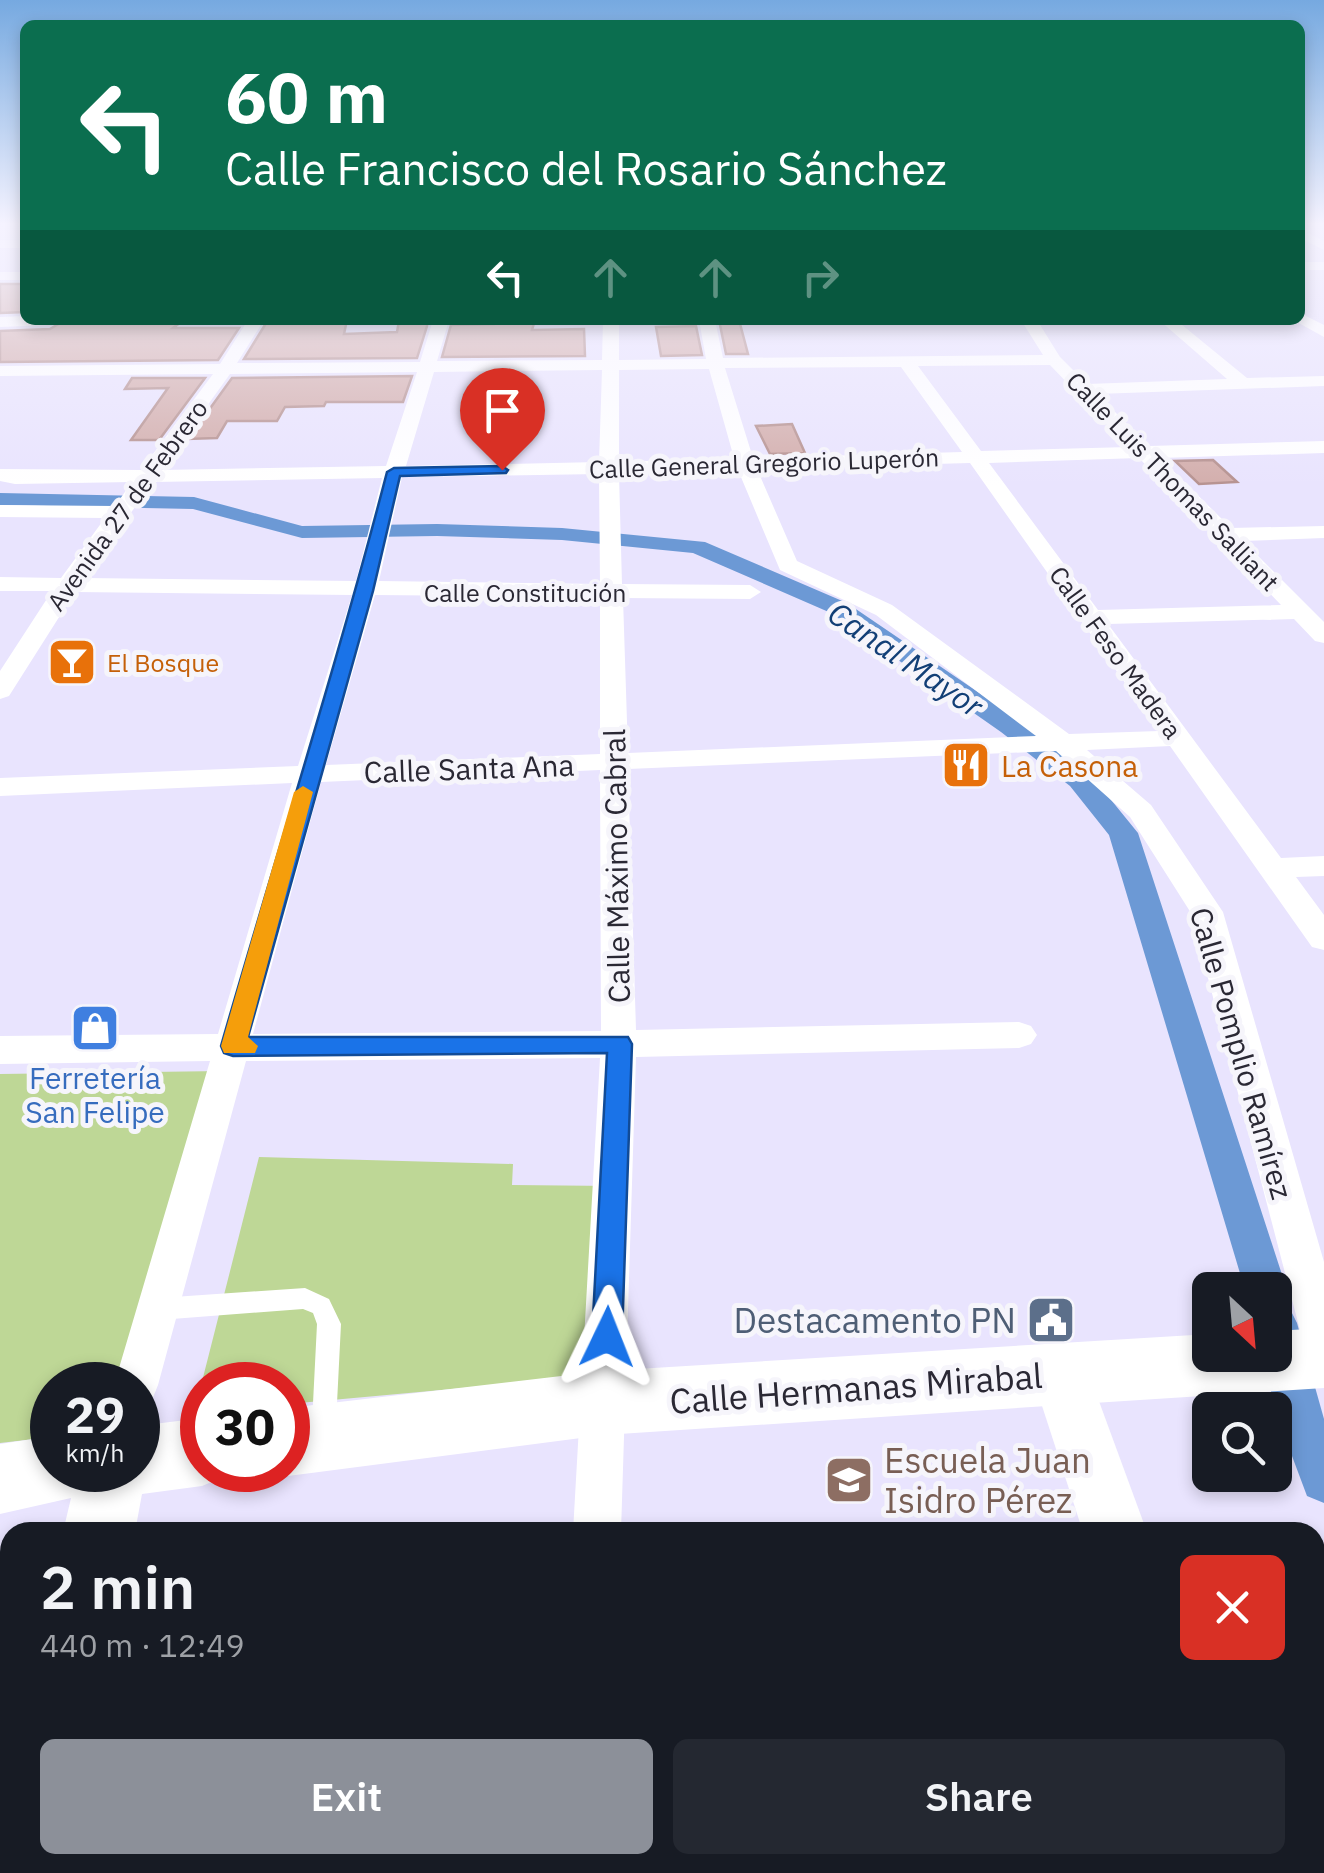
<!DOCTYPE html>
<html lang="en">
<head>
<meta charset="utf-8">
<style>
  :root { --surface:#171b24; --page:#242831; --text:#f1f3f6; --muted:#9ea1a6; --accent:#8c9099 }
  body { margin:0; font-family:"IBM Plex Sans",sans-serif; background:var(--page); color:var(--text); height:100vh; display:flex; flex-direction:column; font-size:38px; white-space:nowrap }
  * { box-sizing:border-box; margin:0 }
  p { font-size:32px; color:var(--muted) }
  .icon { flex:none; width:55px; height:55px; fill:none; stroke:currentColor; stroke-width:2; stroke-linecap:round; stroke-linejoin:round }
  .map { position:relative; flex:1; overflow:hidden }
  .panel { position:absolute; left:0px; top:1522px; width:1325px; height:352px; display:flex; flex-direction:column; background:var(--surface); border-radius:30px 30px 0 0; box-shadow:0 5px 15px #0003 }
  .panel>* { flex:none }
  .banner { position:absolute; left:20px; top:20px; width:1285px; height:305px; border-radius:15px; box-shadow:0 5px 15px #0003; background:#0b6e4f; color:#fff; overflow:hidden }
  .needle { width:65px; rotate:154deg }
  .controls { position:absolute; left:1192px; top:1272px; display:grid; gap:20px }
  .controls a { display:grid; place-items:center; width:100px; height:100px; border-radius:15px; background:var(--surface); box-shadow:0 5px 15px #0003; font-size:50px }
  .speed { position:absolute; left:30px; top:1362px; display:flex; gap:20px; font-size:50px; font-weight:700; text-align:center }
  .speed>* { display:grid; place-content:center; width:130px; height:130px; border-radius:50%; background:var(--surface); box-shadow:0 5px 15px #0003; line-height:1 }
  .speed small { font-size:25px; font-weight:400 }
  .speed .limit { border:15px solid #d22; background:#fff; color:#111 }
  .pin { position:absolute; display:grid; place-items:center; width:85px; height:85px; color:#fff; margin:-102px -42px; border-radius:50% 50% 50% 0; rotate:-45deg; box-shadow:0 0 10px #0007 }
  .pin .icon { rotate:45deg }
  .me { position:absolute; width:110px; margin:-55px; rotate:2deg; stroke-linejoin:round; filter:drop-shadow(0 0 8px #0008) }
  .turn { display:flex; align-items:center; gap:35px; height:210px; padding:0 40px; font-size:45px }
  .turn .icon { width:130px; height:130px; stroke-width:2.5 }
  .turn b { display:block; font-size:70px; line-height:85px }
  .lanes { display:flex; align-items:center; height:95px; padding:0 40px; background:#0003; justify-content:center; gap:50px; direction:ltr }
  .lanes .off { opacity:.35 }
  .round { display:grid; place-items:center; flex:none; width:105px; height:105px; border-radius:15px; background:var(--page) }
  .headline { display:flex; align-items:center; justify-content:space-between; height:170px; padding:0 40px }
  h1 { font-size:60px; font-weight:600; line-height:75px }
  .primary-button { display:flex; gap:20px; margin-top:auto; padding:20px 40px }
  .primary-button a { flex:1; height:115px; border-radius:15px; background:var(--accent); color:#fff; font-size:40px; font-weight:600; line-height:115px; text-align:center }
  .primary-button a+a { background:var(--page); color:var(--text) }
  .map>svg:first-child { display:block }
  .green { fill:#bed796 }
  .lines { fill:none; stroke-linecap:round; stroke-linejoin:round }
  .canal { fill:#6c99d5; fill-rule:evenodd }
  .building { fill:#d3aeac; stroke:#b69290; stroke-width:2.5 }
  .service { fill:#fff; fill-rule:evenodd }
  .minor { fill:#fff; fill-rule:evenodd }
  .tertiary { fill:#fff; fill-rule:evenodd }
  .secondary { fill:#fff; fill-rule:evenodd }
  .route { fill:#1a73e8; stroke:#114b97; stroke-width:2.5 }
  .slow { fill:#f59e0b }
  .labels { text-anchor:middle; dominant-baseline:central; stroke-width:10; stroke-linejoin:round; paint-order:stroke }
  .far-street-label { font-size:25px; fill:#2a2834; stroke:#f6f5fb }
  .far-food-label { font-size:25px; fill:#c56008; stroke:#f6f5fb; text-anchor:start }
  .food-label { font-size:30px; fill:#c56008; stroke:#f6f5fb; text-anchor:start }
  .street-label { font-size:30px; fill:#2a2834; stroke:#f6f5fb }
  .shop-label { font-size:30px; fill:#366cbe; stroke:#f6f5fb }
  .water-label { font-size:32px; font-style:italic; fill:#123f76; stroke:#f6f5fb }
  .near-service-label { font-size:35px; fill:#4e5e75; stroke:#f6f5fb; text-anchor:end }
  .near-street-label { font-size:35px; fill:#2a2834; stroke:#f6f5fb }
  .near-education-label { font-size:35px; fill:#785e54; stroke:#f6f5fb; text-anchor:start }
</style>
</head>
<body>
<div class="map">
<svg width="1324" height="1873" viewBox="0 0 1324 1873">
  <rect width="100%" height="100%" fill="#e9e4fe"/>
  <g class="green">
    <path d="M223,1071L124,1385H52V1437L0,1443V1074Z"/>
    <path d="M259,1157L513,1164L512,1185L613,1186L605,1375L288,1404V1385H202V1412L194,1413Z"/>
  </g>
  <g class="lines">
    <path class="canal" d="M0,493L194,497L302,526L437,524L562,528L705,542L847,603L1019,720L1090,774L1138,833L1287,1290L1278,1304L1290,1309L1297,1323L1324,1419V1503L1307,1496L1277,1416L1262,1355H1275V1290H1245L1109,835L1070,786L1001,732L831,613L693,553L562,540L437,536L302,538L193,509L0,505Z"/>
  </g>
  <g class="building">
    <path d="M0,284H25V312L0,313Z"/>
    <path d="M268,320H347L344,334L397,332L399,321L427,320V326L417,358L244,359Z"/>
    <path d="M495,320H535L532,330L584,329L585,356L442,357L451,325L494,324Z"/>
    <path d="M719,320H739L748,354H726Z"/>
    <path d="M181,322L173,328H239L218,360L0,362V331L50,329L60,323Z"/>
    <path d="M696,326L702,355L661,356L656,327Z"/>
    <path d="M412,376L403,402H326L324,406L285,407L277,421H227L217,438L188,439L232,378Z"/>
    <path d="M132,378H205L159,440H131L168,388L125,389Z"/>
    <path d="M792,424L805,453L770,454L756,426Z"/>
    <path d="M1213,460L1237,482L1199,484L1175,461Z"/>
  </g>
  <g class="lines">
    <path class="service" d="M305,1288L329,1299L341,1324L336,1423L333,1432L324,1435L315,1432L312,1423L317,1324L313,1313L303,1309L159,1320L151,1316L147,1309L151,1302L159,1298Z"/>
    <g class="minor">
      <path d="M1300,229L1324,241V250L1300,238Z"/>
      <rect x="0" y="240" width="25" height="8"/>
      <rect x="1300" y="262" width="24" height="8"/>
      <rect x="0" y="272" width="25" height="8"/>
      <path d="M1300,313L1324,325V337L1295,321L1300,320Z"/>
      <path d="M25,316V320H58L50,325L0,327V317Z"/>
      <path d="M248,320H264L237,363L420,362L433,320H449L437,361L602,360L603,320H619V360L706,359L699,320H715L723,358L1043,355L1021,320H1037L1060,357L1087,384L1227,379L1159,320H1176L1247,378L1324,376V386L1097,394L1149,446L1324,441V453L1160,458L1231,528L1324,526V538L1243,541L1324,622V643L1315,641L1294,619L1108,624L1281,858L1324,856V876L1296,877L1324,915V950L1312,947L1170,746L1087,750L1151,805L1223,912L1324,1262V1358L1309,1352L1302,1338L1191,913L1130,817L1056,751L628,769L636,1030L1019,1022L1031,1026L1037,1035L1031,1044L1019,1048L636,1057L621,1532H573L600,1058L246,1061L158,1385L152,1400L138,1406V1385H114L210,1061L0,1064V1036L218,1034L292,783L0,796V778L298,766L352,595L75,592L9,696L0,699V671L52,591H0V577L61,578L105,518L0,517V505L115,506L132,482L15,484L0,481V469L141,470L213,374L0,376V366L220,364ZM1050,365L1129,447L981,451L918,366ZM725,368L901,367L962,452L753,458ZM709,369L734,458L619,462V370ZM602,370L599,462L406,466L434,372ZM417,372L386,466L161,470L230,374ZM1139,458L1281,605L1098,610L989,463ZM970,463L1159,731L1069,734L892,605L797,561L757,469ZM738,470L780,570L876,615L1036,736L628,753L623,598L750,599L761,592L750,585L622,584L619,474ZM599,474L600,584L379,581L402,477ZM382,478L356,581L84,578L153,482ZM375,595L600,597V754L326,765ZM600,770L601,1031L253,1034L321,782Z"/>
      <path d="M548,1865H606L605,1873H547Z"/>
    </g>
    <g class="tertiary">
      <path d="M1061,1347L1082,1355L1147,1532H1083L1032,1375L1040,1355Z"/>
      <path d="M1191,1865H1267L1269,1873H1193Z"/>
    </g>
    <g class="secondary">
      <path d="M1324,1328V1388L604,1435L288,1476L274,1470H288V1408L604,1371L1210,1334V1355H1275V1331Z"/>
      <path d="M202,1418V1470H229L226,1476L202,1486L142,1494L135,1532H63L71,1498L0,1514V1444L52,1436V1470H138V1426Z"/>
      <path d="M10,1830V1865H70V1873H0V1834Z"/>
    </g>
  </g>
  <linearGradient id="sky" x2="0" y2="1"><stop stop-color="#76a9e0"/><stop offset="0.46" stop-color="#f5f3ff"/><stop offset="1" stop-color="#f5f3ff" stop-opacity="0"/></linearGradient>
  <rect width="1324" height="487" fill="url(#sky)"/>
  <path class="route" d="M502,466L508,470L506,473L400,476L373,591L248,1037H628L632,1044L622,1337L618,1347L607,1351L596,1347L592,1337L607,1053L233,1056L224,1053L221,1046C276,855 337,665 387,472L394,468Z"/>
  <path class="slow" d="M303,786L313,792L248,1037L258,1046L255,1053H224L221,1046L294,792Z"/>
  <defs>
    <g id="bar-square" transform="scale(2.5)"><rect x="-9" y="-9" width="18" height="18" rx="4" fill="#e8710a" stroke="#f6f5fb"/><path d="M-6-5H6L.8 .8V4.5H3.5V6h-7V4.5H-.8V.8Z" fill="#fff"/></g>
    <g id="restaurant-square" transform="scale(2.5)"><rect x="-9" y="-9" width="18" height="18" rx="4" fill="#e8710a" stroke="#f6f5fb"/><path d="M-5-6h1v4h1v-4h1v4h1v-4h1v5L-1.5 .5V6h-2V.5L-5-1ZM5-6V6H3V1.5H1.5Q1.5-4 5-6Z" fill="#fff"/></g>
    <g id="shop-square" transform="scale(2.5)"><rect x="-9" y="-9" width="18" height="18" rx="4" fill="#3f7fe0" stroke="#f6f5fb"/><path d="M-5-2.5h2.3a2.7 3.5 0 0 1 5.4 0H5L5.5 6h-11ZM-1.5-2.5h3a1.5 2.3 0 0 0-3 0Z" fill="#fff"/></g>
    <g id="civic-square" transform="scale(2.5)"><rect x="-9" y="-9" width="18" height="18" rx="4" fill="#5c6f8a" stroke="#f6f5fb"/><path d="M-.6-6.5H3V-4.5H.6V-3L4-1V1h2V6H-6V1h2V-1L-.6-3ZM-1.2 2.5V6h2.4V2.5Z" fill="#fff"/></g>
    <g id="school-square" transform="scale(2.5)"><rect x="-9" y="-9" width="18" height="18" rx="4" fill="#8d6e63" stroke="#f6f5fb"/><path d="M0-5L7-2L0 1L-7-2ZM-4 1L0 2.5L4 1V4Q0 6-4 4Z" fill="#fff"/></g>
  </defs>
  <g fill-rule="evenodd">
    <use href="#bar-square" x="72" y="662"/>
    <use href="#restaurant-square" x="966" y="765"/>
    <use href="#shop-square" x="95" y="1028"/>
    <use href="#civic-square" x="1051" y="1320"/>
    <use href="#school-square" x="849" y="1480"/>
  </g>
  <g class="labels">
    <g class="far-street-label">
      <text transform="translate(764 463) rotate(-2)">Calle General Gregorio Luperón</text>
      <text transform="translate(1173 481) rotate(46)">Calle Luis Thomas Salliant</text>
      <text transform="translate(127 505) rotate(-54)">Avenida 27 de Febrero</text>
      <text x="525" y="592">Calle Constitución</text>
      <text transform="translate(1116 652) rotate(54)">Calle Feso Madera</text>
    </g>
    <g class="far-food-label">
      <text x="107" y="662">El Bosque</text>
    </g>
    <g class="food-label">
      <text x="1001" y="765">La Casona</text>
    </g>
    <g class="street-label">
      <text transform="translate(469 768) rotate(-2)">Calle Santa Ana</text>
      <text transform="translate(616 866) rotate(-91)">Calle Máximo Cabral</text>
      <text transform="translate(1242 1053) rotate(74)">Calle Pomplio Ramírez</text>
    </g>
    <g class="shop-label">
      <text x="95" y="1077">Ferretería<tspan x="95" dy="34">San Felipe</tspan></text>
    </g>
    <g class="water-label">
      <text transform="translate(906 659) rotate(34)">Canal Mayor</text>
    </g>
    <g class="near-service-label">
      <text x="1016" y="1320">Destacamento PN</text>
    </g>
    <g class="near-street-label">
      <text transform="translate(856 1388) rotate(-4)">Calle Hermanas Mirabal</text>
    </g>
    <g class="near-education-label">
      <text x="884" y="1460">Escuela Juan<tspan x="884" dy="40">Isidro Pérez</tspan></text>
    </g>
  </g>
</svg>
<div class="controls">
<a><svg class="needle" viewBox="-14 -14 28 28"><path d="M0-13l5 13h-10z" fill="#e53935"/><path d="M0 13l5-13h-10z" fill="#9ea1a6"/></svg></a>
<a><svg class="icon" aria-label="search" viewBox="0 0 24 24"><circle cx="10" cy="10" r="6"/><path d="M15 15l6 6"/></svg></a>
</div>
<div class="speed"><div>29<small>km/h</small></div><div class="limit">30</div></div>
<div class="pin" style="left:502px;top:470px;background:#d93025"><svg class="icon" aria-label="arrive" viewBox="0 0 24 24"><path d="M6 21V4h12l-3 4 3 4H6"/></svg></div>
<svg class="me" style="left:607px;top:1337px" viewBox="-20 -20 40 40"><path d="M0-17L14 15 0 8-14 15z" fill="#1a73e8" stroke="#fff" stroke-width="4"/></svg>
<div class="banner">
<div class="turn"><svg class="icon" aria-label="left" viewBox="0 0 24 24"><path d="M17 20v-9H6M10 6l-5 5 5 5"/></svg><div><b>60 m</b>Calle Francisco del Rosario Sánchez</div></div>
<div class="lanes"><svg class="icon" aria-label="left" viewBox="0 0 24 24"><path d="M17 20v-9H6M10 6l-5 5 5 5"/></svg><svg class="icon off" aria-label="ahead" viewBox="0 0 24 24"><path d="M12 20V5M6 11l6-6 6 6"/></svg><svg class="icon off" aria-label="ahead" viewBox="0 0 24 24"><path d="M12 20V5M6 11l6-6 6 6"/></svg><svg class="icon off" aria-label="right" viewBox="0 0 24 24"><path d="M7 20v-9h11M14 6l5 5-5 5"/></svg></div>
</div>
<section class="panel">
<div class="headline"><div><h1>2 min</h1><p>440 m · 12:49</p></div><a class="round" style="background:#d93025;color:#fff"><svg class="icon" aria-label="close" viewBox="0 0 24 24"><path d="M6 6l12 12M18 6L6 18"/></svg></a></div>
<div class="primary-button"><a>Exit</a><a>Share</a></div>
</section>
</div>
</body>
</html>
